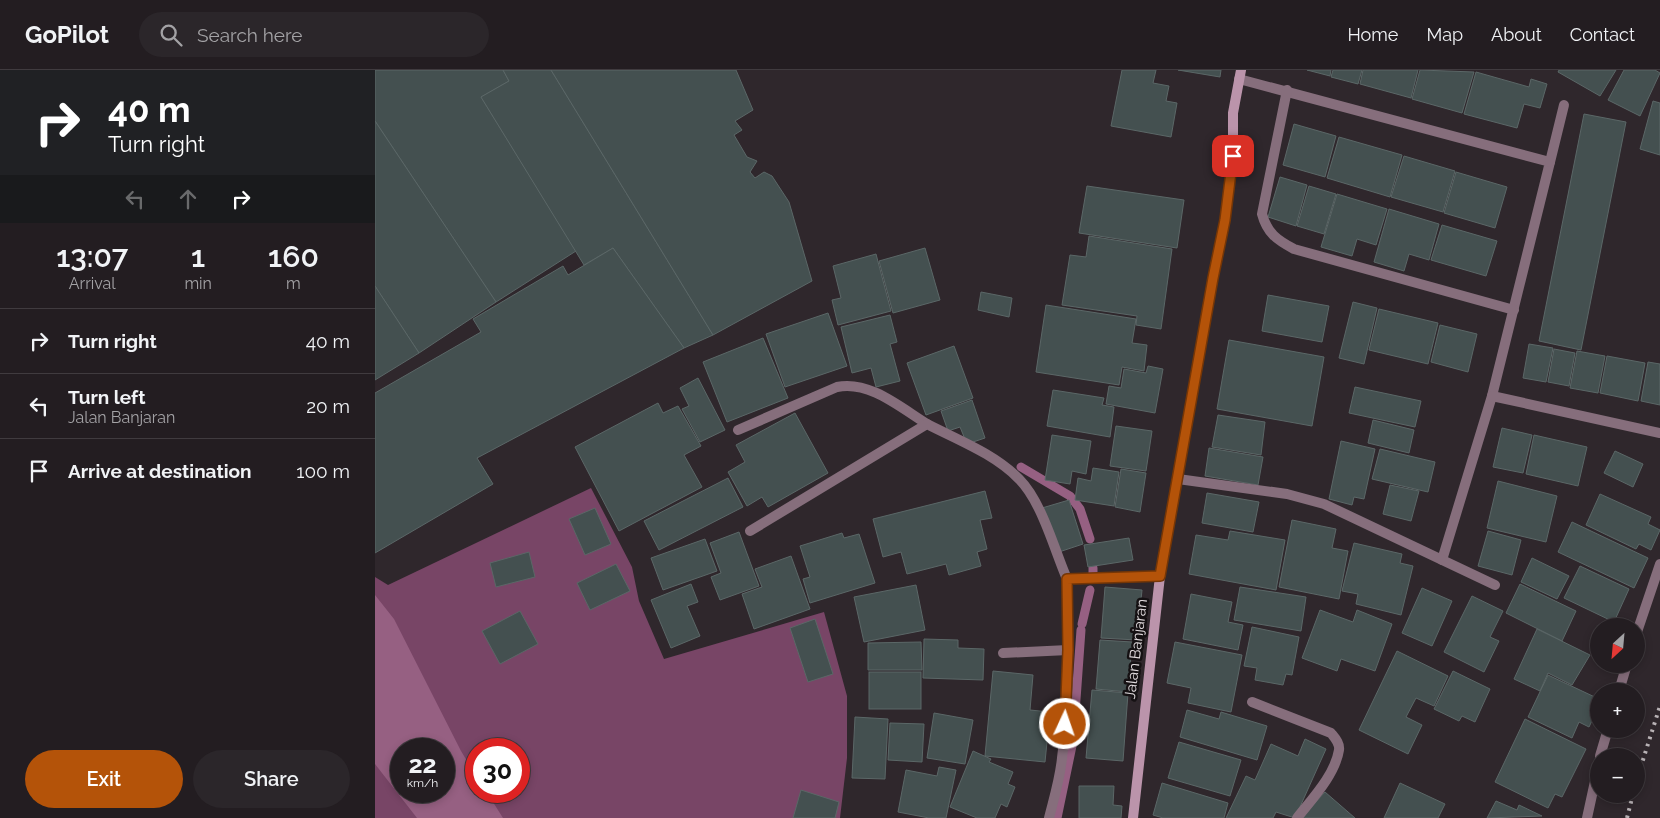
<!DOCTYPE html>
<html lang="en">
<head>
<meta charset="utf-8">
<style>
  :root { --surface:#231d21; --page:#2b262a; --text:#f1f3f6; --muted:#a3a2a5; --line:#403b3f; --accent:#b45309 }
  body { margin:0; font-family:Raleway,sans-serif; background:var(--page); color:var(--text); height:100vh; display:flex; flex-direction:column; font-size:19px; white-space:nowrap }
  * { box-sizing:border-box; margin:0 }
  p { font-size:16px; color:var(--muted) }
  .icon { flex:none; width:28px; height:28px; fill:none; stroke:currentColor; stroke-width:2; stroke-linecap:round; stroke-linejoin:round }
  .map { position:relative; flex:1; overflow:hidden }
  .details { display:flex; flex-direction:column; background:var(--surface); width:375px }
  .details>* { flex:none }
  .top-card { background:#202124; color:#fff; overflow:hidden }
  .needle { width:32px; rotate:206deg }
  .controls { position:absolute; left:1215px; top:548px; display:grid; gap:10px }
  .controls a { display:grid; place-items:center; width:55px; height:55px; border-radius:50%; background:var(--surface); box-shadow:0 2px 8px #0003,0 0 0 1px var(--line); font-size:25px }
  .speed { position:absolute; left:15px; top:668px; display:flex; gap:10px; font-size:25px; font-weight:700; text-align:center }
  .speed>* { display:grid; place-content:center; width:65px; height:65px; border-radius:50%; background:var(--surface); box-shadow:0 2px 8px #0003,0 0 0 1px var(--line); line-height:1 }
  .speed small { font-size:12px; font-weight:400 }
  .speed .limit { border:8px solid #d22; background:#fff; color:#111 }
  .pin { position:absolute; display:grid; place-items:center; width:42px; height:42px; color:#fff; margin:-21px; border-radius:10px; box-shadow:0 2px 8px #0006 }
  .me { position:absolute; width:55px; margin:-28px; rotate:3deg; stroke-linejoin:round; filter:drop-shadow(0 0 4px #0008) }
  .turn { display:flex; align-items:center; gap:18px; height:105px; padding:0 25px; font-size:22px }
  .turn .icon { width:65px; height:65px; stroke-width:2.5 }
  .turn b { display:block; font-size:35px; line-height:42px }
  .lanes { display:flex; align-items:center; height:48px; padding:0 25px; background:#0003; justify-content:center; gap:25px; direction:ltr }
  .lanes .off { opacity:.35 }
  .eta { display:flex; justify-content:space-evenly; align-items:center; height:85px; text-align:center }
  .eta b { font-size:30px; font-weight:600; line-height:35px }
  .action { display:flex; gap:10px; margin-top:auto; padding:10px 25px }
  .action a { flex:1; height:58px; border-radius:30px; background:var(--accent); color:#fff; font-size:20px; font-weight:600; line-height:58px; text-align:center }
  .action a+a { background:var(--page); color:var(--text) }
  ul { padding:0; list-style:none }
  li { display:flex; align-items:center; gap:15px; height:65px; padding:0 25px; border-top:1px solid var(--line) }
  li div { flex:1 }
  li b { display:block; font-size:19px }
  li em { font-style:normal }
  header { display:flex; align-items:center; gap:30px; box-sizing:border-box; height:70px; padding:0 25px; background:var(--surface); border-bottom:1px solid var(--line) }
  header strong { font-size:24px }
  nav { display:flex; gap:28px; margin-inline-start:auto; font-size:18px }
  .search { width:350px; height:45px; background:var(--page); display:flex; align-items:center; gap:12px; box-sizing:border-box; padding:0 18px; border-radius:28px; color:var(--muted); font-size:19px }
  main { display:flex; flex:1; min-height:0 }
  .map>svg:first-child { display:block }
  .forest { fill:#784566; fill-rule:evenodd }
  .water { fill:#966082; fill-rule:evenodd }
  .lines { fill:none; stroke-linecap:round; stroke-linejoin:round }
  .stream { stroke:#966082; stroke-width:9 }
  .building { fill:#445050; stroke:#5b6767 }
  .lane { stroke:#866e7c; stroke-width:10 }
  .street { stroke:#866e7c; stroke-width:10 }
  .secondary { stroke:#bb94ab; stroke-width:10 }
  .rail { stroke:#b8b2b5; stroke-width:4; stroke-dasharray:2.5 5; stroke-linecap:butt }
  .route-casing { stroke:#753606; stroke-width:12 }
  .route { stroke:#b45309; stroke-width:9 }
  .labels { text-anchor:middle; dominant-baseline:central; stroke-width:5; stroke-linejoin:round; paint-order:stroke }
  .street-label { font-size:15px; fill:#e0dadd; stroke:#151113 }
</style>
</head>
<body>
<header>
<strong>GoPilot</strong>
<div class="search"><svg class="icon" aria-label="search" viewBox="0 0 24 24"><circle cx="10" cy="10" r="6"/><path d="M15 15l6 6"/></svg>Search here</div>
<nav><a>Home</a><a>Map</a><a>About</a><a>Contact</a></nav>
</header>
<main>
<section class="details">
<div class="top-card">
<div class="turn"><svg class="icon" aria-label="right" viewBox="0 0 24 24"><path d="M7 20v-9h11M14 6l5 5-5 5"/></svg><div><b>40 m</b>Turn right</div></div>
<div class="lanes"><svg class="icon off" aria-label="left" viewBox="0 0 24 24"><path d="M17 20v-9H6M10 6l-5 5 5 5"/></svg><svg class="icon off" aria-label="ahead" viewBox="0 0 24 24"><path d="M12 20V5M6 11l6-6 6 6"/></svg><svg class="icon" aria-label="right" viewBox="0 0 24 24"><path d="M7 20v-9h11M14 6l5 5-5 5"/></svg></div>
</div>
<div class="eta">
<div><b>13:07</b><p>Arrival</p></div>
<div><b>1</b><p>min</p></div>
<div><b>160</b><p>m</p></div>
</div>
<ul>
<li><svg class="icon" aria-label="right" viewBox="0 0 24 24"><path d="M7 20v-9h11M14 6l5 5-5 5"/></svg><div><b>Turn right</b></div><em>40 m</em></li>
<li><svg class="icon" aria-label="left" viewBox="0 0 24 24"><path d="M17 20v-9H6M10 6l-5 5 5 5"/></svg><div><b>Turn left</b><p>Jalan Banjaran</p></div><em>20 m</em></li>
<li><svg class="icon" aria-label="arrive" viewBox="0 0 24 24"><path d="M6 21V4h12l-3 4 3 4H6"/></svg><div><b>Arrive at destination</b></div><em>100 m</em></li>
</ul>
<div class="action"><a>Exit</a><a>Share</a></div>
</section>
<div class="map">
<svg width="1285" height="748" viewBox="0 0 1285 748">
  <rect width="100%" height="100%" fill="#2f272c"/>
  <path class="forest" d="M216,418L257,497L264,531L289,589L449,542L472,626V688L465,748H0V507L13,515ZM26,679H69V721H26ZM101,679H144V721H101Z"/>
  <path class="water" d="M0,525L19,549L86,681L101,706V721H111L128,748H42L0,694ZM26,679H69V721H26Z"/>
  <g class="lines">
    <g class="stream">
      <path d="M646,397L695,426L705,439L715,469"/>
      <path d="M718,503V498"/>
      <path d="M707,554L715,520"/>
      <path d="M682,748L698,671L706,560"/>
    </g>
  </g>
  <g class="building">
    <path d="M0,0H128L134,11L106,27L201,181L121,232L0,51Z"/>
    <path d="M128,0H176L338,265L309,278L238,178L209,195L106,27L134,11Z"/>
    <path d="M176,0H361L378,40L360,51L367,60L359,65L372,87L382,91L375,102L380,108L389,102L397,106L414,132L437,211L338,265Z"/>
    <path d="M747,0H781L778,13L794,16L791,31L802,33L796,67L736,56Z"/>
    <path d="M803,0H846L845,7Z"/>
    <path d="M932,0H956L955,6Z"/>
    <path d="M958,0H987L983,14L956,7Z"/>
    <path d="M988,0H1043L1036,28L985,14Z"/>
    <path d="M1045,0L1099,2L1087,43L1037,29Z"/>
    <path d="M1184,0H1241L1225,26L1183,2Z"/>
    <path d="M1249,0H1280L1285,3L1265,46L1233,30Z"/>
    <path d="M1101,2L1154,17L1156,9L1172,14L1165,38L1149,34L1142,58L1089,44Z"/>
    <path d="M1278,31L1285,33V85L1265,79Z"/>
    <path d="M1209,44L1251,52L1206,280L1164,271Z"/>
    <path d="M0,51L121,232L44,283L0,216Z"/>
    <path d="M919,54L961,66L950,107L908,95Z"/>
    <path d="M964,67L1027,85L1015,127L952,108Z"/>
    <path d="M1029,86L1080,101L1068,142L1016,127Z"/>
    <path d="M1081,102L1132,117L1120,158L1069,143Z"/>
    <path d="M905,107L932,115L921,156L893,147Z"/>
    <path d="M712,116L809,130L802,178L704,163Z"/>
    <path d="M934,116L961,124L949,164L922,156Z"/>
    <path d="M962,124L1012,139L1001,175L982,169L977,186L946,177Z"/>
    <path d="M1014,139L1064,154L1054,190L1034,184L1029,201L999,192Z"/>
    <path d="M1067,155L1122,171L1111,206L1056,190Z"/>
    <path d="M714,166L797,179L786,259L761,255L762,246L687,235L695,185L711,187Z"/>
    <path d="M238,178L309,278L102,388L118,414L0,483V323L106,262L98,249L188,196L193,205Z"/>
    <path d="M550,178L565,230L518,243L504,191Z"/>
    <path d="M501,184L516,241L463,255L457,230L466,228L458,196Z"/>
    <path d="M0,216L44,283L0,310Z"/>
    <path d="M606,222L637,228L634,247L603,240Z"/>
    <path d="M893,225L954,236L947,272L887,261Z"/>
    <path d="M978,232L1002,238L989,294L964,288Z"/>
    <path d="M671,235L761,249L757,273L772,275L769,301L747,297L744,315L661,302Z"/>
    <path d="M1004,239L1063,253L1053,294L994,280Z"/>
    <path d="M453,243L472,296L410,317L391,264Z"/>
    <path d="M515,245L522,272L515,274L525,311L501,317L496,298L477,303L466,257Z"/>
    <path d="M1065,255L1102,264L1093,302L1056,292Z"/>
    <path d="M388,268L413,328L352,352L328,292Z"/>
    <path d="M854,270L949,287L937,356L842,339Z"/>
    <path d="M1154,274L1178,278L1171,312L1148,308Z"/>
    <path d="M579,276L598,328L551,345L532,293Z"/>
    <path d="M1179,279L1200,283L1194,316L1173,312Z"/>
    <path d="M1202,281L1230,286L1223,323L1195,318Z"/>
    <path d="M1232,286L1270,293L1263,331L1225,323Z"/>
    <path d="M1273,292L1285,294V335L1266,331Z"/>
    <path d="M773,296L788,299L780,343L731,334L734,316L746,318L749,299L771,303Z"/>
    <path d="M323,308L350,360L325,372L307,339L314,336L305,318Z"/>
    <path d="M980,317L1046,331L1040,357L974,343Z"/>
    <path d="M678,320L729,328L727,335L739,337L735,367L672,356Z"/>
    <path d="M597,330L610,368L592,374L585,357L573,361L566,341Z"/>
    <path d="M283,333L288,343L303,336L326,376L309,385L327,417L244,461L200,377Z"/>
    <path d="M420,343L453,403L393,437L387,427L372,436L353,402L370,392L361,375Z"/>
    <path d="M843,345L890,352L886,385L837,377Z"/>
    <path d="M998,350L1039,360L1034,383L993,373Z"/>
    <path d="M741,356L777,361L771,401L735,396Z"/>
    <path d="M1127,358L1157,365L1148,403L1118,397Z"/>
    <path d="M677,365L716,371L711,404L697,401L695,414L670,410Z"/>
    <path d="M1159,365L1212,377L1203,416L1151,404Z"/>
    <path d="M966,371L1000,379L989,429L979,427L977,435L954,429Z"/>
    <path d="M834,378L888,387L883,415L830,406Z"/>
    <path d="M1005,379L1060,392L1053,422L997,409Z"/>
    <path d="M1240,381L1268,394L1258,417L1229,403Z"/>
    <path d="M718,398L744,402L739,436L700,430L703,408L716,411Z"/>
    <path d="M746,399L771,403L765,442L740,437Z"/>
    <path d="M353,408L368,437L284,480L269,451Z"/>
    <path d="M1123,411L1182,426L1171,472L1112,458Z"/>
    <path d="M1015,415L1044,421L1036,451L1008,444Z"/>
    <path d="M610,421L617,448L605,450L612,479L602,482L606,496L574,505L571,494L532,504L526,482L508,487L498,449Z"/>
    <path d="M832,423L884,432L878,462L827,453Z"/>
    <path d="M1225,424L1276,447L1273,454L1285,460L1276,480L1264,474L1261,479L1211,455Z"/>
    <path d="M694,430L708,474L681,483L667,438Z"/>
    <path d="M220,438L236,474L210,485L194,449Z"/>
    <path d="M917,450L961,459L957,478L973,481L964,529L904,517Z"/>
    <path d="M1197,452L1273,488L1259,518L1183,482Z"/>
    <path d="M855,461L910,470L901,520L814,504L821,465L853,470Z"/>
    <path d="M1113,461L1146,470L1137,505L1103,496Z"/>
    <path d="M364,462L384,516L345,530L336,507L346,503L335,473Z"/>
    <path d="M467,463L469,468L484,464L500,513L435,533L428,509L435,507L425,476Z"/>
    <path d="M754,468L758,490L713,497L709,475Z"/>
    <path d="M330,469L342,501L288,520L276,488Z"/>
    <path d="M979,473L1027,484L1025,493L1038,496L1026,545L981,534L983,524L967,521Z"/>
    <path d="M154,482L160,507L121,517L115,493Z"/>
    <path d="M416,486L435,539L379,559L367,524L387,517L380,499Z"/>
    <path d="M1157,488L1194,506L1182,529L1146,512Z"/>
    <path d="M241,494L255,521L215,540L202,513Z"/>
    <path d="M1205,496L1254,519L1239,552L1189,528Z"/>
    <path d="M316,514L323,532L312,536L325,566L296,578L276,530Z"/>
    <path d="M1145,514L1201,541L1187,571L1131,543Z"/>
    <path d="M541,515L550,560L489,572L479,527Z"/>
    <path d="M730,517L767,520L762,570L726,568Z"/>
    <path d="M865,517L931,527L926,561L859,550Z"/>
    <path d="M1047,518L1077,531L1057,576L1027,563Z"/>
    <path d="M816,524L857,532L853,552L868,555L863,580L808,569Z"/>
    <path d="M1097,526L1128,541L1115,567L1124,571L1109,602L1069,582Z"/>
    <path d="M945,540L978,552L982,540L1017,554L1000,601L966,589L962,601L927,588Z"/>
    <path d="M145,541L163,574L125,594L107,561Z"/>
    <path d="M440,549L458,604L433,612L415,558Z"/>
    <path d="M877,557L924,567L917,605L911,604L908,615L880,610L882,598L869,596Z"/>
    <path d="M1162,559L1215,585L1197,615L1173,603L1165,621L1139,609Z"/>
    <path d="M549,569L583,570V578L609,579L608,610L548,608Z"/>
    <path d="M725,570L757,572L753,622L721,619Z"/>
    <path d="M546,572L547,600H493V573Z"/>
    <path d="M800,572L867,585L856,642L813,633L816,618L792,613Z"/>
    <path d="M1022,581L1073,606L1059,636L1041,628L1031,647L1047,655L1033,684L984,660Z"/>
    <path d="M618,601L658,605L655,640L675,642L670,692L610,686Z"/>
    <path d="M1078,601L1115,619L1100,652L1087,646L1084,651L1059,639Z"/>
    <rect x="494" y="602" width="52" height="37"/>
    <path d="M1173,605L1224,629V636L1214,657L1204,652L1197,668L1153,647Z"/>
    <path d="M717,620L753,623L748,691L711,688Z"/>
    <path d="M812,640L844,649L846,642L892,656L882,690L805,667Z"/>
    <path d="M559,643L598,650L590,694L552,688Z"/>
    <path d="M480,647L513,649L510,709L477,708Z"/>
    <path d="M1150,649L1211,679L1187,727L1180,724L1173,738L1120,712Z"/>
    <path d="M515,653L549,654L547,692L513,690Z"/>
    <path d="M930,669L951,679L920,748L901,742L898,748H851L871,706L880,710L896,674L923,686Z"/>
    <path d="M804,672L866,690L855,726L793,708Z"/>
    <path d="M598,681L616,689L614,692L638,702L633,714L640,717L632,737L626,734L620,748H602L575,737Z"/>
    <path d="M564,697L581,700L571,748H554L523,742L531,700L562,706Z"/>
    <path d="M787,713L853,733L849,748H788L778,745Z"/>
    <path d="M1025,713L1070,734L1063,748H1009Z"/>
    <path d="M704,716H739L738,735L747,736L746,748H704Z"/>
    <path d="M426,720L464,732L460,748H418Z"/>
    <path d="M950,722L980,748H926Z"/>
    <path d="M1121,731L1142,740L1144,735L1167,746L1112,748Z"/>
  </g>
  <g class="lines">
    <path class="lane" d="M628,583L693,580"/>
    <g class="street">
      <path d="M864,9L1175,92L1117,326L1067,490"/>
      <path d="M912,20L887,144C892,163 902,170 919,179L1139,240"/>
      <path d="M1175,92L1189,35"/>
      <path d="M1117,326L1285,363"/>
      <path d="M363,360L462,317C494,310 526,338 552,354"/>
      <path d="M803,409L912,424L949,434L1120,515"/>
      <path d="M375,461L552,354C583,370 620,384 644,409C667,432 679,479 692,509L785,506"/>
      <path d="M1261,565L1285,494"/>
      <path d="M1244,621L1252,594"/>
      <path d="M877,632L956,663C960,668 965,673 964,680C960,705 937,729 922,748"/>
      <path d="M1225,686L1233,659"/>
      <path d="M674,748C679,728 685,709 687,688C695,629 693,569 692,509"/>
      <path d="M1212,748L1224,693"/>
    </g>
    <path class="secondary" d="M758,748L785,506L838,207L850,150L858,86V43L866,0"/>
    <g class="rail">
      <path d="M1261,712L1285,636"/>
      <path d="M1252,748L1258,724"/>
    </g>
  </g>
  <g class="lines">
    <g class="route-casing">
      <path id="route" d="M690,654L693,580L692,509L785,506L838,208L850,150L858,86"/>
    </g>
    <use href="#route" class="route"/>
  </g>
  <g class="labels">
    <g class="street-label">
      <text transform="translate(761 579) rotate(-83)">Jalan Banjaran</text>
    </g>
  </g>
</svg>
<div class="controls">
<a><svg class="needle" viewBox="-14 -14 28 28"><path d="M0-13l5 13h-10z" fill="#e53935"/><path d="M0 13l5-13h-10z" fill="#a3a2a5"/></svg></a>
<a>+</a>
<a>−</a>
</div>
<div class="speed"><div>22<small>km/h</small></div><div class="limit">30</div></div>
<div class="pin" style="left:858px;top:86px;background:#d93025"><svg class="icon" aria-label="arrive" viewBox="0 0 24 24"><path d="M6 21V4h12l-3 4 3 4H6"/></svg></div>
<svg class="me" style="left:690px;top:654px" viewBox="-20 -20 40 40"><circle r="17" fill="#b45309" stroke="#fff" stroke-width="3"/><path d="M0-11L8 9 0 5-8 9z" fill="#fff"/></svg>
</div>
</main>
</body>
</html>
